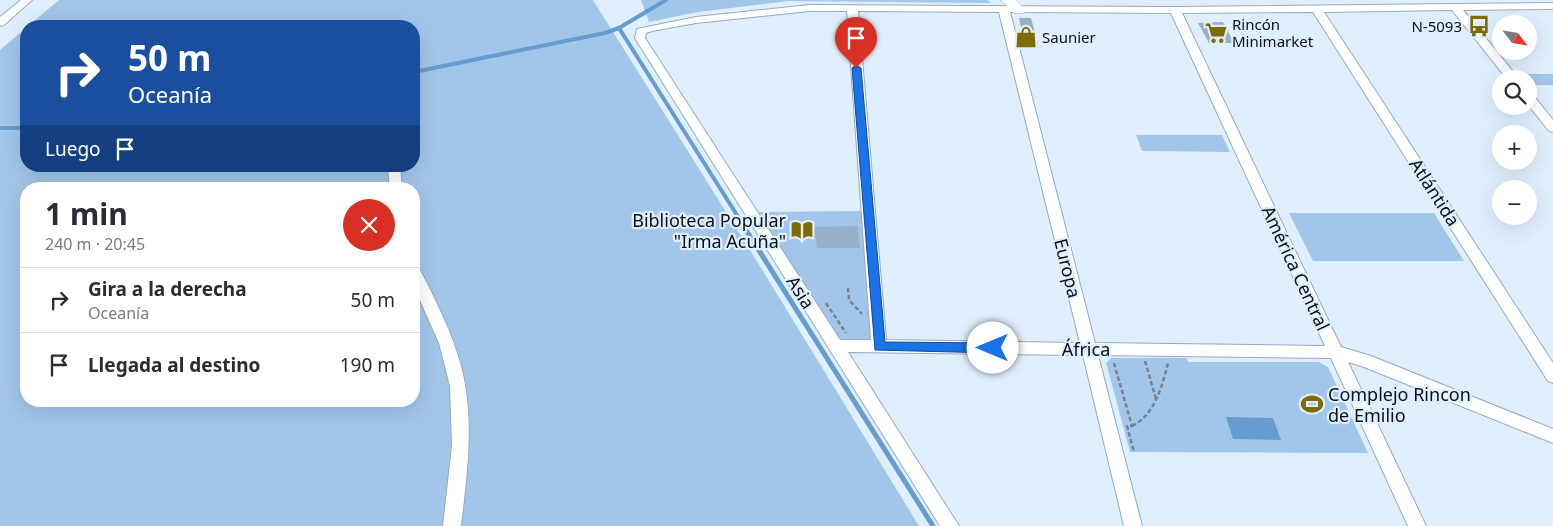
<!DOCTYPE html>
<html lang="es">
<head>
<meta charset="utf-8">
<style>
  :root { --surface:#fff; --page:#f2f2f3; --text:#2b2b33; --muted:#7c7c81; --line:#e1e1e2 }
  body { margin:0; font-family:"Noto Sans",sans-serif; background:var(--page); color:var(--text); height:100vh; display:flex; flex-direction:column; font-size:19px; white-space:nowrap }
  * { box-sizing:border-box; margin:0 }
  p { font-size:16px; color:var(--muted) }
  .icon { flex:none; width:28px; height:28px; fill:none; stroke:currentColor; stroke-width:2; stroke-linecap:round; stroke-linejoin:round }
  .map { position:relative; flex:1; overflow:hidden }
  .side { position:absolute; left:20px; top:182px; width:400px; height:225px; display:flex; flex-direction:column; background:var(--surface); border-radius:20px; box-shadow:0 5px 20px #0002 }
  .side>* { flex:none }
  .banner { position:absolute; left:20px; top:20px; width:400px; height:152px; border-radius:20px; box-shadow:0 5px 20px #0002; background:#1a4fa0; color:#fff; overflow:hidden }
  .needle { width:32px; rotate:121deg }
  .controls { position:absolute; left:1492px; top:15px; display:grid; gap:10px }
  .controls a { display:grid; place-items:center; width:45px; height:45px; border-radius:50%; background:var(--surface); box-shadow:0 5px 20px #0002; font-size:25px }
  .pin { position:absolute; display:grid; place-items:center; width:42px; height:42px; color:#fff; margin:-51px -21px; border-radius:50% 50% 50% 0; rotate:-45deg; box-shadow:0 0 5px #0007 }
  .pin .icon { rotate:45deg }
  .me { position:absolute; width:55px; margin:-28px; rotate:270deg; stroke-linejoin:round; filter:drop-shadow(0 0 4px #0008) }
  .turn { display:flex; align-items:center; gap:18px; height:105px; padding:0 25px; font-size:22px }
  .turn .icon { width:65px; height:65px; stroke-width:2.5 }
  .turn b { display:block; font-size:35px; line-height:42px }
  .then { display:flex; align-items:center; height:48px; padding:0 25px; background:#0003; gap:10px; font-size:19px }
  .round { display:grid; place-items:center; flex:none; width:52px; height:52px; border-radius:26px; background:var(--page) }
  .headline { display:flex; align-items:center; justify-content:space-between; height:85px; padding:0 25px }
  h1 { font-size:30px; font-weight:700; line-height:38px }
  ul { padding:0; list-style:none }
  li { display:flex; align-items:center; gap:15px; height:65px; padding:0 25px; border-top:1px solid var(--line) }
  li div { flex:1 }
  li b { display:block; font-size:19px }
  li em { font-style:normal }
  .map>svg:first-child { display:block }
  .green { fill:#a2c6e9; fill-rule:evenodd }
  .water { fill:#669ccf }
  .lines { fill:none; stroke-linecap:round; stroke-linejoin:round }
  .stream-far1 { stroke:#669ccf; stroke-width:4 }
  .stream { stroke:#669ccf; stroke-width:5 }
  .building { fill:#98b0c7 }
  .minor-casing { stroke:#92aac2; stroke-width:2 }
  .major-casing { stroke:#92aac2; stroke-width:1 }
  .path { stroke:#77838e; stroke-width:2.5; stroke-dasharray:4.5 2.5; stroke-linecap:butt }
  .minor { fill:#fff; fill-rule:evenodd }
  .major { fill:#fff; fill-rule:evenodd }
  .route { fill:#1a73e8; stroke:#114b97 }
  .labels { text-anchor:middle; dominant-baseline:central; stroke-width:4.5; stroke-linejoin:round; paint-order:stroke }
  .far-poi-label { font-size:15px; fill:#081119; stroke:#e0effe; text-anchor:start }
  .street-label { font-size:18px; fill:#081119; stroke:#e0effe }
  .poi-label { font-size:18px; fill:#081119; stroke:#e0effe; text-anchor:end }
</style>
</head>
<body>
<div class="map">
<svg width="1553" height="526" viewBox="0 0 1553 526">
  <rect width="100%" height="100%" fill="#e0effe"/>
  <g class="green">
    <path d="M59,0H593L750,250L919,526H0V50L26,28V166H414V26H28ZM26,189H414V401H26Z"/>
    <path d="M641,0H987L991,3L788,1L698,12L649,22Z"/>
    <path d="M1522,74H1553V85H1532L1529,79Z"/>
    <path d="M1136,135H1222L1230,152L1142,151Z"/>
    <path d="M863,211L871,341H842L837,337L758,212Z"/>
    <path d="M1289,213H1434L1464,261H1313Z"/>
    <path d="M1111,358H1187L1188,362H1319L1328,367L1368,453L1130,452L1107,366L1106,363Z"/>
  </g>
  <path class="water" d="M1226,417L1273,418L1281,440L1233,439Z"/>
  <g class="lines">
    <g class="stream-far1">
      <path d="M619,28L747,231"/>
      <path d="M414,72L605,33L619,28L666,0"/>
      <path d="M0,128H26"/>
    </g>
    <path class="stream" d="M746,230L933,526"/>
  </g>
  <g class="building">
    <path d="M1019,18H1031L1038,44H1025Z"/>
    <path d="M1223,22L1234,43H1209L1198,23Z"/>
    <path d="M858,226L860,248H817L816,239H800V227Z"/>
  </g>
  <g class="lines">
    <g class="minor-casing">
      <g id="minor">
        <path d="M21,0H32L4,25L0,26V17Z"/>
        <path d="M1553,3V9L1463,10L1519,79H1507L1452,10L1324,12L1553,363V383L1548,381L1313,12L1182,13L1341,347L1371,356L1553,429V443L1364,367L1348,362L1426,526H1408L1331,358L1098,355L1142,526H1124L1083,355L848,352L959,526H940L635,38L637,29L696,17L810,5L1175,7ZM810,11H847L871,340H840L645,38L646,33L652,31L696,23ZM858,11L999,12L1080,343L886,340ZM1010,12L1171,13L1325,346L1095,343Z"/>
        <path d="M1529,94L1533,95L1553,120V132L1549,131L1529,106Z"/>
        <path d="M388,166H400L402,189H390Z"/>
        <path d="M414,266L419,268C435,299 452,332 461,366C475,418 467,474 461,526H443L452,446L450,386L439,343L414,287Z"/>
      </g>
    </g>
    <g class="major-casing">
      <path id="major" d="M1001,0H1016L1026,10L1024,13H1014Z"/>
    </g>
    <g class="path">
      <path d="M848,288L849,300L862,314"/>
      <path d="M826,303L846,333"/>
      <path d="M1145,361L1156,399"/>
      <path d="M1114,363L1132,426H1127L1134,452"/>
      <path d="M1132,426C1155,415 1162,386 1168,363"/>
    </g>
    <use href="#minor" class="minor"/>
    <use href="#major" class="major"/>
  </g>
  <path class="route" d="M856,65L861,68L885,342L993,343L998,344L999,348L998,351L993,353L875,350L852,68Z"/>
  <defs>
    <g id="bus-bare" transform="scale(1.725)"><path d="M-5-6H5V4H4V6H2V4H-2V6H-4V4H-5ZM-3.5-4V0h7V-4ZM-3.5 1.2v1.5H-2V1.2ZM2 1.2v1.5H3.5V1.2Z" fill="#7d6c05" stroke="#e0effe" stroke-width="2.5" paint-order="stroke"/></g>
    <g id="supermarket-bare" transform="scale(1.725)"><path d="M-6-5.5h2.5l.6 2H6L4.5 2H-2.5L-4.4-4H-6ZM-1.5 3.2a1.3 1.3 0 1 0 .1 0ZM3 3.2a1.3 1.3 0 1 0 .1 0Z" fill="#7d6c05" stroke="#e0effe" stroke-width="2.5" paint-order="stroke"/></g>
    <g id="shop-bare" transform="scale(1.725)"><path d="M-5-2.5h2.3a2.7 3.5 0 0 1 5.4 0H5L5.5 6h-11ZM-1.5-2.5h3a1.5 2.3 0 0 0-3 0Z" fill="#7d6c05" stroke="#e0effe" stroke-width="2.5" paint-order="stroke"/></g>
    <g id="library-bare" transform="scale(1.725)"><path d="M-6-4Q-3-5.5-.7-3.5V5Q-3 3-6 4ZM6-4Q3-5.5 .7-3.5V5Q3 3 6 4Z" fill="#7d6c05" stroke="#e0effe" stroke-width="2.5" paint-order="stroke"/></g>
    <g id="stadium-bare" transform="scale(1.725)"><path d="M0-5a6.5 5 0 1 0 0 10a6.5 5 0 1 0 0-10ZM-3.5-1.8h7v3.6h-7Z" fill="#7d6c05" stroke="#e0effe" stroke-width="2.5" paint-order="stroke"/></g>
  </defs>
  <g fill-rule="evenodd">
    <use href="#bus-bare" x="1479" y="26"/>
    <use href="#supermarket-bare" x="1216" y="33"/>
    <use href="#shop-bare" x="1026" y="37"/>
    <use href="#library-bare" x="802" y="230"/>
    <use href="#stadium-bare" x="1312" y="404"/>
  </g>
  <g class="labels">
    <g class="far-poi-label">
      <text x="1232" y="24">Rincón<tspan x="1232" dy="17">Minimarket</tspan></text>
      <text x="1462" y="26" text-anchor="end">N-5093</text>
      <text x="1042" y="37">Saunier</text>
    </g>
    <g class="street-label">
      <text transform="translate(1435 192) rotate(57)">Atlántida</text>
      <text transform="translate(1068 268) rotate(76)">Europa</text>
      <text transform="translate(1296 268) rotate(65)">América Central</text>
      <text transform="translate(801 292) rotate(58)">Asia</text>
      <text x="1086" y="349">África</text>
    </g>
    <g class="poi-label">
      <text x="786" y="220">Biblioteca Popular<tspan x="786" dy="21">"Irma Acuña"</tspan></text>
      <text x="1328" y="394" text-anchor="start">Complejo Rincon<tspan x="1328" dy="21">de Emilio</tspan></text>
    </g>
  </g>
</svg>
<div class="controls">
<a><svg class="needle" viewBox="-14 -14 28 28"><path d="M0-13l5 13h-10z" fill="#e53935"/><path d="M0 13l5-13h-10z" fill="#7c7c81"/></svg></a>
<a><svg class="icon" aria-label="search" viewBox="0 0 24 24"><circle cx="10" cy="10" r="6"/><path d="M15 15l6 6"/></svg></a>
<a>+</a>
<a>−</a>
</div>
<div class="pin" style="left:856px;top:68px;background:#d93025"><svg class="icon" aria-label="arrive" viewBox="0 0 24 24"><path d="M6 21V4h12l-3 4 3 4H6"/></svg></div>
<svg class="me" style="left:993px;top:348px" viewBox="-20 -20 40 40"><circle r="19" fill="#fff"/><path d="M0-13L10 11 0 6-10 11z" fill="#1a73e8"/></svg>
<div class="banner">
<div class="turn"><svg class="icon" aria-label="right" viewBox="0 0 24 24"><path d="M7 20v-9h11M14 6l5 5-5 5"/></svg><div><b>50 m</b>Oceanía</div></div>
<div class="then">Luego<svg class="icon" aria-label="arrive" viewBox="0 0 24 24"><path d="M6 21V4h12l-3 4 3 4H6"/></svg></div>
</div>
<section class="side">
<div class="headline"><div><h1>1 min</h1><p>240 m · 20:45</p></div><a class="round" style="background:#d93025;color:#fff"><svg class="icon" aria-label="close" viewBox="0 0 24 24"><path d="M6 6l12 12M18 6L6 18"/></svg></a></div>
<ul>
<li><svg class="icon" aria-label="right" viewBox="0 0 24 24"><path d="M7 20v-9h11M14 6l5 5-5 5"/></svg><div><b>Gira a la derecha</b><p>Oceanía</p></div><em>50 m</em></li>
<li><svg class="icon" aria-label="arrive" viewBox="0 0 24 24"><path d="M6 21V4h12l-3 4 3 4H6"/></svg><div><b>Llegada al destino</b></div><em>190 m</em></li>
</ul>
</section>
</div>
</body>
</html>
